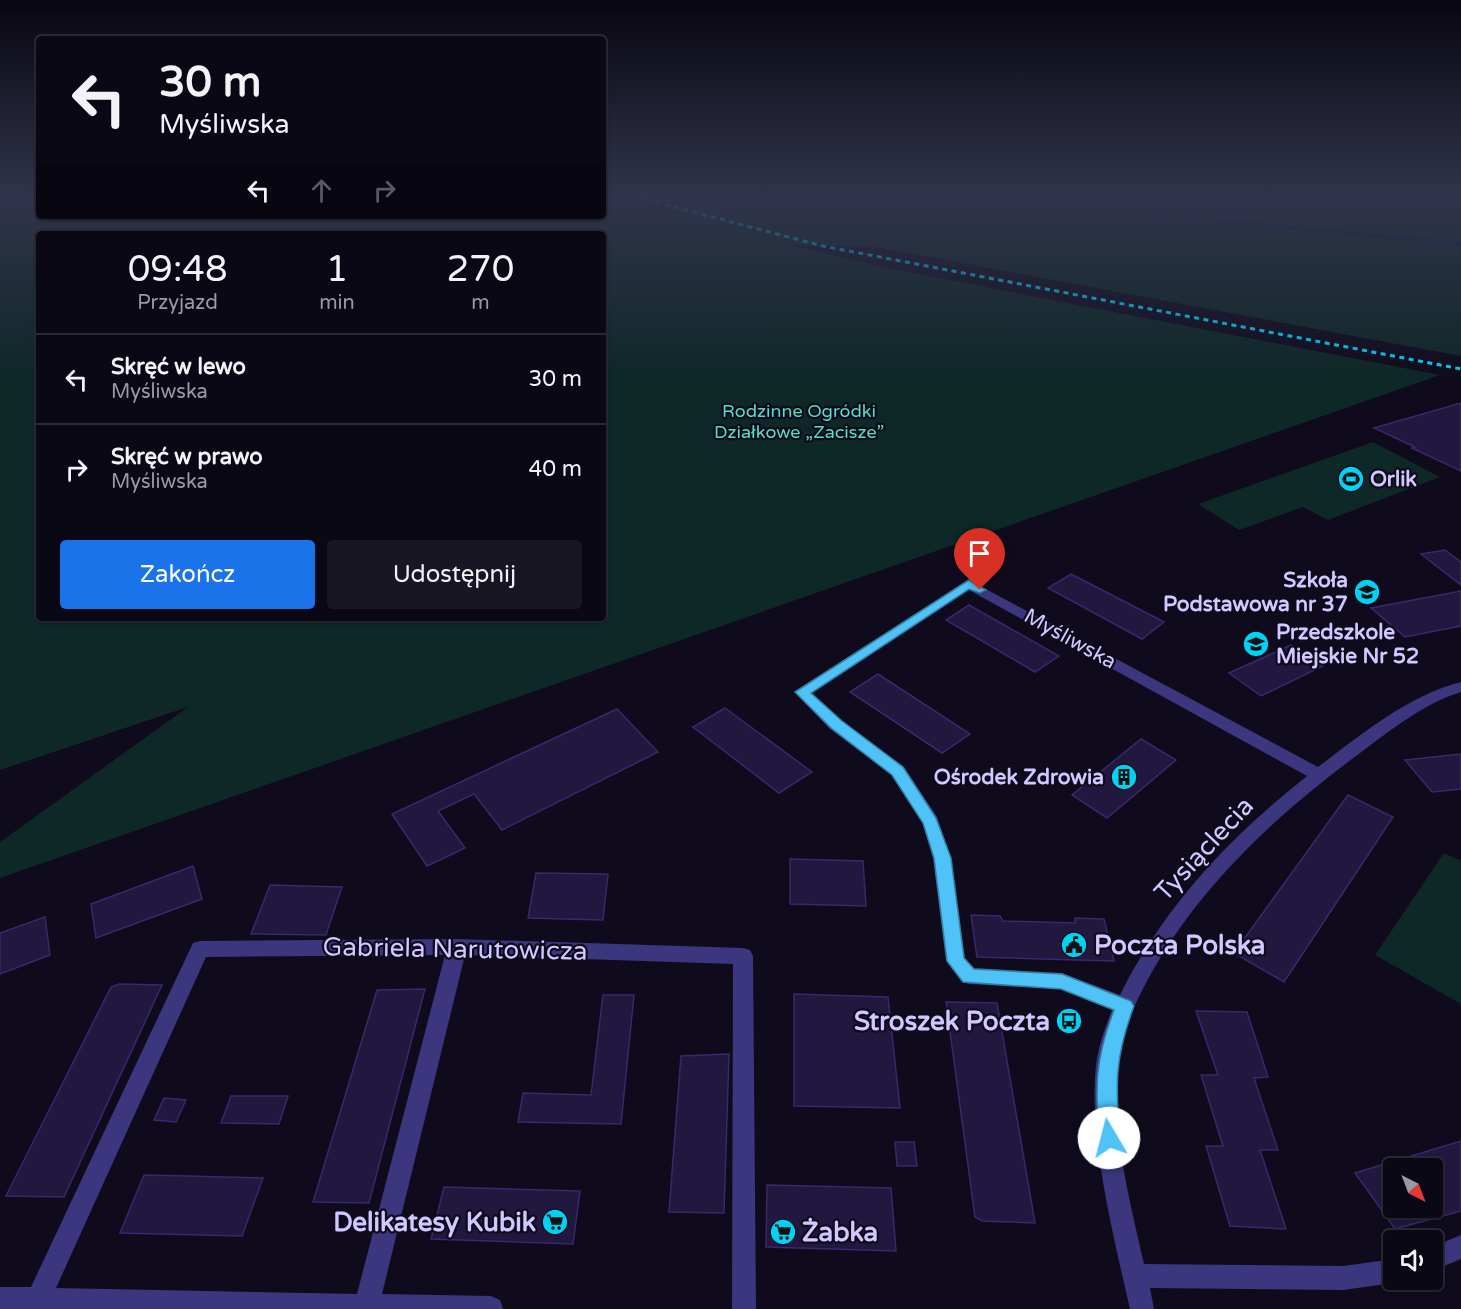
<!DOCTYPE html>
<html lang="pl">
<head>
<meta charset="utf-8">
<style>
  :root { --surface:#0b0816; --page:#191623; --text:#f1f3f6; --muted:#9a9aa1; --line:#2b2935; --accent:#1a73e8 }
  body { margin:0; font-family:"Varela Round",sans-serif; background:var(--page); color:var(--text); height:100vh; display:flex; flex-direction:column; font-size:22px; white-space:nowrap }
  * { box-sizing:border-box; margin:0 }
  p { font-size:20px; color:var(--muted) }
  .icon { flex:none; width:33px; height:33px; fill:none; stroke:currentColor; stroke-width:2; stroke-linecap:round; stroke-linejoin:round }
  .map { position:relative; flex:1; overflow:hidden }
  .sheet { position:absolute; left:36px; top:231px; width:570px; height:390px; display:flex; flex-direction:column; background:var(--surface); border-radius:6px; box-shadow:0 2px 4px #0004,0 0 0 2px var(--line) }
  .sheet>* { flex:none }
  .hud { position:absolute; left:36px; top:36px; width:570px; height:183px; border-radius:6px; box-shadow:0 2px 4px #0004,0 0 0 2px var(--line); background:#0b0816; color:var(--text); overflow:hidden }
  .needle { width:39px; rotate:138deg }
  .tools { position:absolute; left:1383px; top:1158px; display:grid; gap:12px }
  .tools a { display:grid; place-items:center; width:60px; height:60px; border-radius:6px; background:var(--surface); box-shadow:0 2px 4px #0004,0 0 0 2px var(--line); font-size:30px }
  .pin { position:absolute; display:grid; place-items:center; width:51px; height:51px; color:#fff; margin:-62px -26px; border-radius:50% 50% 50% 0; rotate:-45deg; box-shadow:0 0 6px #0007 }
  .pin .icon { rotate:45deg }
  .me { position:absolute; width:66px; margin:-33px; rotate:352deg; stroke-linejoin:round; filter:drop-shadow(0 0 4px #0008) }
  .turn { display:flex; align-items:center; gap:21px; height:126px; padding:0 24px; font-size:27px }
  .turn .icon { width:78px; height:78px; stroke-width:2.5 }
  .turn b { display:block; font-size:42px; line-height:51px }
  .lanes { display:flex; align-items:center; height:57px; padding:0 24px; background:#0003; justify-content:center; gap:30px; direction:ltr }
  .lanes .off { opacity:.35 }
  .eta { display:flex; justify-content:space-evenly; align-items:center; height:102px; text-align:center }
  .eta b { font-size:36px; font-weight:600; line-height:42px }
  .button { display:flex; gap:12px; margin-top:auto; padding:12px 24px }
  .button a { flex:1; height:69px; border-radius:6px; background:var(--accent); color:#fff; font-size:24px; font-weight:600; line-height:69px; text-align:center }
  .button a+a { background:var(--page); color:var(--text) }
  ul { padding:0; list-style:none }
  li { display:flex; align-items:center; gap:18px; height:90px; padding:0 24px; border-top:2px solid var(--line) }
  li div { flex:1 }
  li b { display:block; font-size:22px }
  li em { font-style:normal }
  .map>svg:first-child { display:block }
  .green { fill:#0e2727; fill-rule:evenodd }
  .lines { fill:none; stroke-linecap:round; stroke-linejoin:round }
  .stream { stroke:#08183a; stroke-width:4 }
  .building { fill:#21173f; stroke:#38296b; stroke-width:1.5; fill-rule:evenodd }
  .minor { fill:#3b367d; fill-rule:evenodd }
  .rail { stroke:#00d2f3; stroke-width:3; stroke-dasharray:5 4.5; stroke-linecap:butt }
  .route { fill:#4fc3f7; stroke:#337fa1; stroke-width:1.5 }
  .labels { text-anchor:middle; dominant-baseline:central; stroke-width:4.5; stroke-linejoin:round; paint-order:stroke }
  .far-park-label { font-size:18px; fill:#54dfc1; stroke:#0f0b1d }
  .poi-label { font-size:21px; font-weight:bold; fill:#d0c8ff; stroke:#0f0b1d; text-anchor:start }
  .street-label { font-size:21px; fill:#d0c8ff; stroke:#0f0b1d }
  .near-street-label { font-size:26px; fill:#d0c8ff; stroke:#0f0b1d }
  .near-poi-label { font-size:26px; font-weight:bold; fill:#d0c8ff; stroke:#0f0b1d; text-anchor:start }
</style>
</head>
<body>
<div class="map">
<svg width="1461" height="1309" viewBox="0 0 1461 1309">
  <rect width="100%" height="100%" fill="#0f0b1d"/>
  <g class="green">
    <path d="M0,195H39V216H603V195H1461V356L876,247L791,245L882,267L1440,375L0,878V842L188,707L0,770ZM39,234H603V618H39Z"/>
    <path d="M1373,442L1440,477L1328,520L1303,507L1239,530L1198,504Z"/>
    <path d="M1444,853L1461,861V1004L1375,955Z"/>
  </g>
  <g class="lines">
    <path class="stream" d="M884,195L1203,219L1461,244"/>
  </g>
  <g class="building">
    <path d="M1461,403V471L1412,448L1415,447L1374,428Z"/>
    <path d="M1445,550L1461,562V585L1421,554Z"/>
    <path d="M1071,574L1164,622L1142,639L1048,588Z"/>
    <path d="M1461,591V626L1405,637L1371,608Z"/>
    <path d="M969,605L1059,656L1035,672L946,620Z"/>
    <path d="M1291,645L1323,666L1261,696L1229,673Z"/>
    <path d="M878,674L970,734L942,753L850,692Z"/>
    <path d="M725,708L812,772L779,793L693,727Z"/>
    <path d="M617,709L658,752L502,830L474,794L438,811L465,848L427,866L392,814Z"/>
    <path d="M1141,739L1176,760L1107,818L1072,795Z"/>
    <path d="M1461,754V789L1432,792L1405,760Z"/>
    <path d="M1348,795L1393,817L1284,982L1234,953Z"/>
    <path d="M790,859L863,861L866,906L790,904Z"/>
    <path d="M193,866L202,899L96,938L91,904Z"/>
    <path d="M536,873L608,874L603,920L528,918Z"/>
    <path d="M270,885L342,887L326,935L251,934Z"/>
    <path d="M971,915L1000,916L1003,921L1075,923V918L1104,919L1114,961L977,957Z"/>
    <path d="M45,917L50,955L0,974V933Z"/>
    <path d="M119,984L162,985L64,1197L6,1196L111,987Z"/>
    <path d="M425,989L369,1203L313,1202L377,990Z"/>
    <path d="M794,994L888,997L900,1108L794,1106Z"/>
    <path d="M603,995H634L621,1124L518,1122L523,1093L591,1095Z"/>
    <path d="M946,1002L997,1003L1035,1223L982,1221L975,1217Z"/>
    <path d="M1196,1011L1247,1012L1268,1077L1254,1078L1278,1150H1260L1286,1229L1230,1226L1206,1146H1223L1201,1075H1218Z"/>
    <path d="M729,1054L724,1213L669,1212L681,1056Z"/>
    <path d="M231,1096H288L279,1124L221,1123Z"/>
    <path d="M164,1098L186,1100L176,1122L154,1120Z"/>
    <path d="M1461,1141V1211L1395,1229L1355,1173ZM1394,1168H1432V1208H1394Z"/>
    <path d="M895,1142H914L917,1166H897Z"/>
    <path d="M144,1175L263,1178L242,1236L120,1233Z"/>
    <path d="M767,1185L891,1188L896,1251L766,1247Z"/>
    <path d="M444,1187L580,1191L573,1244L431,1239Z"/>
  </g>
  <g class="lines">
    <g class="minor">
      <path d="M969,580L1318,767C1362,734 1407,696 1461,682V692C1423,704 1391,730 1360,753C1276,815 1197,888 1147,981C1136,1002 1125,1024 1120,1048C1107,1115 1129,1197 1144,1264L1343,1266L1394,1259V1280H1403L1394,1283L1343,1290L1150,1288L1154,1309H1130C1114,1238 1086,1129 1097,1058C1100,1041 1106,1026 1112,1010L1061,989L969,984L962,982L946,961L933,858L923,823L892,775L830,729L794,692ZM969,590L1307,776C1230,837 1164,906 1120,995L1062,973L974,968L965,958L951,858L937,817L904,767L842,721L812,693Z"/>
      <path d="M457,939L743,948L750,950L753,956L756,1309H732L733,964L465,955L382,1294L491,1296L500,1300L503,1309H0V1287H31L193,943L200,941ZM445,955L357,1294L56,1288L206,957Z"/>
      <path d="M1461,1235V1259L1432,1271V1247Z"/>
    </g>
    <path class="rail" d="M628,195L823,246L1461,369"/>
  </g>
  <linearGradient id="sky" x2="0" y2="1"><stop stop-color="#080610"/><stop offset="0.52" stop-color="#31344c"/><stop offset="1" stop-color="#31344c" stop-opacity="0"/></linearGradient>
  <rect width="1461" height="378" fill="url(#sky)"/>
  <path class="route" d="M969,580L986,590L980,593L969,589L811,693L842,721L903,767L936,818L951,858L964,958L974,969L1062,974L1131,1001L1134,1006C1115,1057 1115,1084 1120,1138L1117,1145L1109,1148L1102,1145L1099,1138C1095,1087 1095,1059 1114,1010L1061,989L963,982L947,961L934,858L923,823L892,775L831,728L795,692Z"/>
  <defs>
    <g id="stadium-disc" transform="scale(1.35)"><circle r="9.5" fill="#00d2f3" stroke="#0f0b1d"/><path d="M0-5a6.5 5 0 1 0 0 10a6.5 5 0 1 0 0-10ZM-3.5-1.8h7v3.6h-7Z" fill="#111"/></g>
    <g id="school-disc" transform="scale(1.35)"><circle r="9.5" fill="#00d2f3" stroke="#0f0b1d"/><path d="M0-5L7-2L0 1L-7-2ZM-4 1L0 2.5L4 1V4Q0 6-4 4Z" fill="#111"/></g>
    <g id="building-disc" transform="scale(1.35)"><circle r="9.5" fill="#00d2f3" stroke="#0f0b1d"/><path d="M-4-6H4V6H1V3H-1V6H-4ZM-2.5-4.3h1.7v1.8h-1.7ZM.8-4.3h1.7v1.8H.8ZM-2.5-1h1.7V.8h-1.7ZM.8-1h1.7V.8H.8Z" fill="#111"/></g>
    <g id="civic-disc" transform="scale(1.35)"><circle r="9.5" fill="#00d2f3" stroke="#0f0b1d"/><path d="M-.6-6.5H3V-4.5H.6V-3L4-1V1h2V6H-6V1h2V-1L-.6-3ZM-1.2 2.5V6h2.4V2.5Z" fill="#111"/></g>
    <g id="bus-disc" transform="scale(1.35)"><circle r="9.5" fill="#00d2f3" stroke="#0f0b1d"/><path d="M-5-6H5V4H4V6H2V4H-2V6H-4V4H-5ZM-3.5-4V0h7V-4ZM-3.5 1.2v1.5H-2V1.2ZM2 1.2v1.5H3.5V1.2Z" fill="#111"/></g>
    <g id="supermarket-disc" transform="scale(1.35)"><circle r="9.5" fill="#00d2f3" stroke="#0f0b1d"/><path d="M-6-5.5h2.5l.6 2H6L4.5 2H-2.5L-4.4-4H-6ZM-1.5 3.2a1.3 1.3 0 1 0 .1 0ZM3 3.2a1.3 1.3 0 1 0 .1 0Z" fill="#111"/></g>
  </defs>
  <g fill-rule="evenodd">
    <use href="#stadium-disc" x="1351" y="479"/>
    <use href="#school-disc" x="1367" y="592"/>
    <use href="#school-disc" x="1256" y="644"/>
    <use href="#building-disc" x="1124" y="777"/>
    <use href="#civic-disc" x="1074" y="945"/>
    <use href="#bus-disc" x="1069" y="1021"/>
    <use href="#supermarket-disc" x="555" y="1222"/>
    <use href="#supermarket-disc" x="783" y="1232"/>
  </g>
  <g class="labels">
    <g class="far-park-label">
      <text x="799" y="411">Rodzinne Ogródki<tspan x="799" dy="21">Działkowe „Zacisze”</tspan></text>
    </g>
    <g class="poi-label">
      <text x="1370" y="479">Orlik</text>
      <text x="1348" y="580" text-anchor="end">Szkoła<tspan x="1348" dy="24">Podstawowa nr 37</tspan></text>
      <text x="1276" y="632">Przedszkole<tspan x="1276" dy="24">Miejskie Nr 52</tspan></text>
      <text x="1104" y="777" text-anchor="end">Ośrodek Zdrowia</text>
    </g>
    <g class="street-label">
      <text transform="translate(1070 639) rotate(29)">Myśliwska</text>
    </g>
    <g class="near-street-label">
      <text transform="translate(1204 849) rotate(-47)">Tysiąclecia</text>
      <text transform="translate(455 949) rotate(1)">Gabriela Narutowicza</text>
    </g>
    <g class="near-poi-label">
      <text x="1094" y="945">Poczta Polska</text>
      <text x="1050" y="1021" text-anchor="end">Stroszek Poczta</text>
      <text x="536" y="1222" text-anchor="end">Delikatesy Kubik</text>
      <text x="802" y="1232">Żabka</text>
    </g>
  </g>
</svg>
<div class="tools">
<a><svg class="needle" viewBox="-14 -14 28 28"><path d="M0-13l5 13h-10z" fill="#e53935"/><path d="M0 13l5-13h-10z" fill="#9a9aa1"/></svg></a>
<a><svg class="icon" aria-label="sound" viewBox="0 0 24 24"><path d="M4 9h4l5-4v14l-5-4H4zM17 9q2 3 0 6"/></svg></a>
</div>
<div class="pin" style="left:980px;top:590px;background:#d93025"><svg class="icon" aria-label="arrive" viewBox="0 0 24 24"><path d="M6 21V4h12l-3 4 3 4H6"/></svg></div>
<svg class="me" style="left:1109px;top:1138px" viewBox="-20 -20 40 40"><circle r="19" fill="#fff"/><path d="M0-13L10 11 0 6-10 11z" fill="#4fc3f7"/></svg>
<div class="hud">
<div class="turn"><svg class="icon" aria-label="left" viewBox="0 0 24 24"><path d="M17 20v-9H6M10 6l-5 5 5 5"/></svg><div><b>30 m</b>Myśliwska</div></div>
<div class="lanes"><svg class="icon" aria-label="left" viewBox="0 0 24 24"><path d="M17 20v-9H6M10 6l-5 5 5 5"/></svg><svg class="icon off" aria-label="ahead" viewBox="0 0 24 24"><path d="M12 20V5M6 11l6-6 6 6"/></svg><svg class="icon off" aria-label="right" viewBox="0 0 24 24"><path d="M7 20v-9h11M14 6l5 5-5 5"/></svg></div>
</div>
<section class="sheet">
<div class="eta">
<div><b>09:48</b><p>Przyjazd</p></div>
<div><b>1</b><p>min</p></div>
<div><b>270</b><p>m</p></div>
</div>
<ul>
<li><svg class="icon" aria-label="left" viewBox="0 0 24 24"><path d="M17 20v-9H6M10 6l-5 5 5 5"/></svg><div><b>Skręć w lewo</b><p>Myśliwska</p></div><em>30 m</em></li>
<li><svg class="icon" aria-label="right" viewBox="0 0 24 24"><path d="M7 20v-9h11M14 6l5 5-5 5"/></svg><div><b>Skręć w prawo</b><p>Myśliwska</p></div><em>40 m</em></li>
</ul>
<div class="button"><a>Zakończ</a><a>Udostępnij</a></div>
</section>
</div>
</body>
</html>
